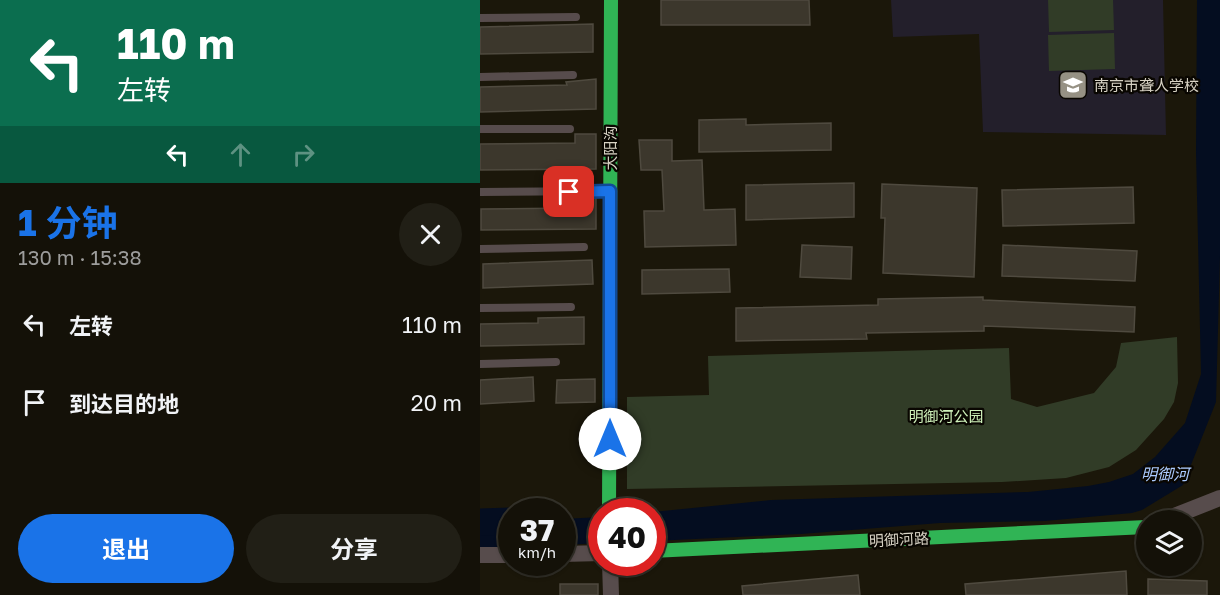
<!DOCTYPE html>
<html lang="zh">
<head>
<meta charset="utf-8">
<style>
  :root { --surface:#141108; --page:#211f16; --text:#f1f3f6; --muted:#9d9d9c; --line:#333129; --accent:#1a73e8 }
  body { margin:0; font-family:"Golos Text","Noto Sans SC",sans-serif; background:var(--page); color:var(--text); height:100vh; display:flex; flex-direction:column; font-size:22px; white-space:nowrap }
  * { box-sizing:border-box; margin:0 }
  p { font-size:20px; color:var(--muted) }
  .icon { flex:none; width:33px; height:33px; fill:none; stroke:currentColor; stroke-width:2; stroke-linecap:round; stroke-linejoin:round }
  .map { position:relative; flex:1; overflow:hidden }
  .drawer { display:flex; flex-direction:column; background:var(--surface); width:480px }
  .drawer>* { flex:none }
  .guide { background:#0b6e4f; color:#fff; overflow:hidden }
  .buttons { position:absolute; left:656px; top:510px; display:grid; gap:12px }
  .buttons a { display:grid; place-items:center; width:66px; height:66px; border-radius:50%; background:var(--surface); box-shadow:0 2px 4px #0004,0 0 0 2px var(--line); font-size:30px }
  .speed { position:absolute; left:18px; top:498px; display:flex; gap:12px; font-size:30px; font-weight:700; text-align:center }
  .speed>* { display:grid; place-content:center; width:78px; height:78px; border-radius:50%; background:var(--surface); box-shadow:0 2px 4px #0004,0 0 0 2px var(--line); line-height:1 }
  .speed small { font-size:15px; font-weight:400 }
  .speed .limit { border:9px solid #d22; background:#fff; color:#111 }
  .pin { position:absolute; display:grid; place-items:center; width:51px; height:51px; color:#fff; margin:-26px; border-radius:12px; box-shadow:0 3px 9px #0006 }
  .me { position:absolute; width:66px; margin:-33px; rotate:0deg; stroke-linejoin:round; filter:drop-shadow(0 0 4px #0008) }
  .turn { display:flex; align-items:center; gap:21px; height:126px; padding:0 18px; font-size:27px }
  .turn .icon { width:78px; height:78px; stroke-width:2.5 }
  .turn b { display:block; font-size:42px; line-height:51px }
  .lanes { display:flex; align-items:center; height:57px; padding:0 18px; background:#0003; justify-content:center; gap:30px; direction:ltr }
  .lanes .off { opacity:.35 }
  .round { display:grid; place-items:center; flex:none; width:63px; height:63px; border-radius:32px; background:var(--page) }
  .overview { display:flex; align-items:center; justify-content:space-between; height:102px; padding:0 18px }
  h1 { font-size:36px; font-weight:700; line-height:45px; color:var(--accent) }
  .cta { display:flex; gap:12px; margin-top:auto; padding:12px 18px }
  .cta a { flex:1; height:69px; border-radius:36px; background:var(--accent); color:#fff; font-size:24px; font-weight:700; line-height:69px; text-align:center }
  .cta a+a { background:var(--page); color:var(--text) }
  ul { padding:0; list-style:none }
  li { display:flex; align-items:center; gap:18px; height:78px; padding:0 18px }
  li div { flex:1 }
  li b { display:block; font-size:22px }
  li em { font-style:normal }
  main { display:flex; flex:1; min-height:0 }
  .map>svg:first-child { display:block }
  .education { fill:#231f2b }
  .green { fill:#313c27 }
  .water { fill:#040d20 }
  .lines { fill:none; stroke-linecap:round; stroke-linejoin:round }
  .river { stroke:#040d20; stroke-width:27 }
  .building { fill:#3c372c; stroke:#4f4a3f; stroke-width:1.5 }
  .lane { stroke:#574c4c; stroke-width:8 }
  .street { stroke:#574c4c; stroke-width:16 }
  .fast { stroke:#30b455; stroke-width:14 }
  .route-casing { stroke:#114b97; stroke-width:15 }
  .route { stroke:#1a73e8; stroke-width:10 }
  .labels { text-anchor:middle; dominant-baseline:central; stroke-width:4.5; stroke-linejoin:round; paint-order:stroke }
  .poi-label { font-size:15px; fill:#d8d3c5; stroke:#090601; text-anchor:start }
  .street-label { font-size:15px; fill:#d8d3c5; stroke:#090601 }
  .park-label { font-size:15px; fill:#cff1ba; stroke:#090601 }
  .water-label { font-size:16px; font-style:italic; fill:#abcafe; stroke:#090601 }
</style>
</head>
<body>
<main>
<section class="drawer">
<div class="guide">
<div class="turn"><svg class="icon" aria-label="left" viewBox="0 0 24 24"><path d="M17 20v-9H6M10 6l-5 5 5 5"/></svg><div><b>110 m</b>左转</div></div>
<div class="lanes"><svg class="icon" aria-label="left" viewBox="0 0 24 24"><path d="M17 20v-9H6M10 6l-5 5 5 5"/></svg><svg class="icon off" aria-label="ahead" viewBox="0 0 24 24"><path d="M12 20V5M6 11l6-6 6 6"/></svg><svg class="icon off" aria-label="right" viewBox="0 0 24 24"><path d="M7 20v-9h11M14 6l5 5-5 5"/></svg></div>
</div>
<div class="overview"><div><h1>1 分钟</h1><p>130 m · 15:38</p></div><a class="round"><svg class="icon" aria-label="close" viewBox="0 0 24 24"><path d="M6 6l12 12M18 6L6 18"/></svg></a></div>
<ul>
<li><svg class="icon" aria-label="left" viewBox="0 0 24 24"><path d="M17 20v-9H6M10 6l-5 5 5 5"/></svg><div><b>左转</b></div><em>110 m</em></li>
<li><svg class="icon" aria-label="arrive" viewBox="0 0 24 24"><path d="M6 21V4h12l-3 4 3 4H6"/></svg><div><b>到达目的地</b></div><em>20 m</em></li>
</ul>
<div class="cta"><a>退出</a><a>分享</a></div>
</section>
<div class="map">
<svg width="740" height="595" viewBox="0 0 740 595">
  <rect width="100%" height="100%" fill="#1b170a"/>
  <path class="education" d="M411,0H683L686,135L503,132L499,34L413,37Z"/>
  <g class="green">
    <path d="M568,0H633L634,30L569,32Z"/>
    <path d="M634,33L635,69L569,71L568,35Z"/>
    <path d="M697,337L698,383L694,402L684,419L656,450L629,467L586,478L522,482L147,489V397L229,395L228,356L529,348L531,399L557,407L614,393L636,367L641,343Z"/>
  </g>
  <g class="water">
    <path d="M717,0H740V256L736,402L703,485L662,510L652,513L565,521L460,523L321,534L173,541V512L291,500L548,492L608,486L629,482L653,474L675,457L705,423L721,374L716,152Z"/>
    <path d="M121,517V543L83,545L82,519Z"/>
    <path d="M31,522V548L0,550V524Z"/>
  </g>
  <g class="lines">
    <path class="river" d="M0,522L32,521"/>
  </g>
  <g class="building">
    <path d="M181,0H329L330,25H181Z"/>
    <path d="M113,24V52L0,54V27Z"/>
    <path d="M116,79V109L0,112V87L87,85L86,82Z"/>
    <path d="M266,119V125L351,123V150L219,152V120Z"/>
    <path d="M95,134H116V169L0,170V144L95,143Z"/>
    <path d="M159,140H192V161L222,160L224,210L255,209L256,245L165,247L164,211H184L182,170H161Z"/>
    <path d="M374,183V217L266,220V185Z"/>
    <path d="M402,184L497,188L494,277L403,273L405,218H401Z"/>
    <path d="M653,187L654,223L523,226L522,190Z"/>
    <path d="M97,198H116V229L1,230V209L97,208Z"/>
    <path d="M322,245L372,247L371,279L320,277Z"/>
    <path d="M523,245L657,251L655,281L522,276Z"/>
    <path d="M112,260L113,284L3,288V264Z"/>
    <path d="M249,269L250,292L162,294V270Z"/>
    <path d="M503,297V300L655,307L654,332L504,326V331L386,333L387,339L256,341V308L398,305V299Z"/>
    <path d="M104,317V344L0,346V324L58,323V318Z"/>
    <path d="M53,377L54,401L0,404V380Z"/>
    <path d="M115,379V402L76,403L77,380Z"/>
    <path d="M646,571L647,595H486L485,584Z"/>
    <path d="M378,575L380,595H263L262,586Z"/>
    <path d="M668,579L727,581V595H668Z"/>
    <rect x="80" y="584" width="38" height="11"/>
  </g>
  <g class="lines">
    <g class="lane">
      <path d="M0,18L96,17"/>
      <path d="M0,77L93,75"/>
      <path d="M0,129H90"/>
      <path d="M0,192L129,191"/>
      <path d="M0,249L104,247"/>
      <path d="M0,308L91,307"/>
      <path d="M0,364L76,362"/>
    </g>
    <g class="street">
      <path d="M684,520L740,498"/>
      <path d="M82,554L122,553"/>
      <path d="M0,555H32"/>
      <path d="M130,562L131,595"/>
    </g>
    <g class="fast">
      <path d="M129,512L131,0"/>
      <path d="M172,551L666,527"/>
    </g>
  </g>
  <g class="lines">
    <g class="route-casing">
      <path id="route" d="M89,192L130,191V439"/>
    </g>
    <use href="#route" class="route"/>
  </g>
  <defs>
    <g id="school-square" transform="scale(1.5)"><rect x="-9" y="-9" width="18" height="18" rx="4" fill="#969184" stroke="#090601"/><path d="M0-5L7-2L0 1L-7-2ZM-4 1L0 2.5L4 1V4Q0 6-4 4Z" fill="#fff"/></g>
  </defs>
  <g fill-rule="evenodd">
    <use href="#school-square" x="593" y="85"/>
  </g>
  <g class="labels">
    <g class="poi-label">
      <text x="614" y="85">南京市聋人学校</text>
    </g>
    <g class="street-label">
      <text transform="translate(130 148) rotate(-90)">大阳沟</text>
      <text transform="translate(419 539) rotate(-3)">明御河路</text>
    </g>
    <g class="park-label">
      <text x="466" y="416">明御河公园</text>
    </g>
    <g class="water-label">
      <text x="685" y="474">明御河</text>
    </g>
  </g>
</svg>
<div class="buttons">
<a><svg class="icon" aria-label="layers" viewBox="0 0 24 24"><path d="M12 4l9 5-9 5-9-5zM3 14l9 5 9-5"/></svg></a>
</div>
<div class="speed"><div>37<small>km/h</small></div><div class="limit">40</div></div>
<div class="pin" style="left:89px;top:192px;background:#d93025"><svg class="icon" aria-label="arrive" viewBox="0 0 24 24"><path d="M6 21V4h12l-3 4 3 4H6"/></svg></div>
<svg class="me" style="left:130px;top:439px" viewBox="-20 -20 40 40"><circle r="19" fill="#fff"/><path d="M0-13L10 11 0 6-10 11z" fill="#1a73e8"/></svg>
</div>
</main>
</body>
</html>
